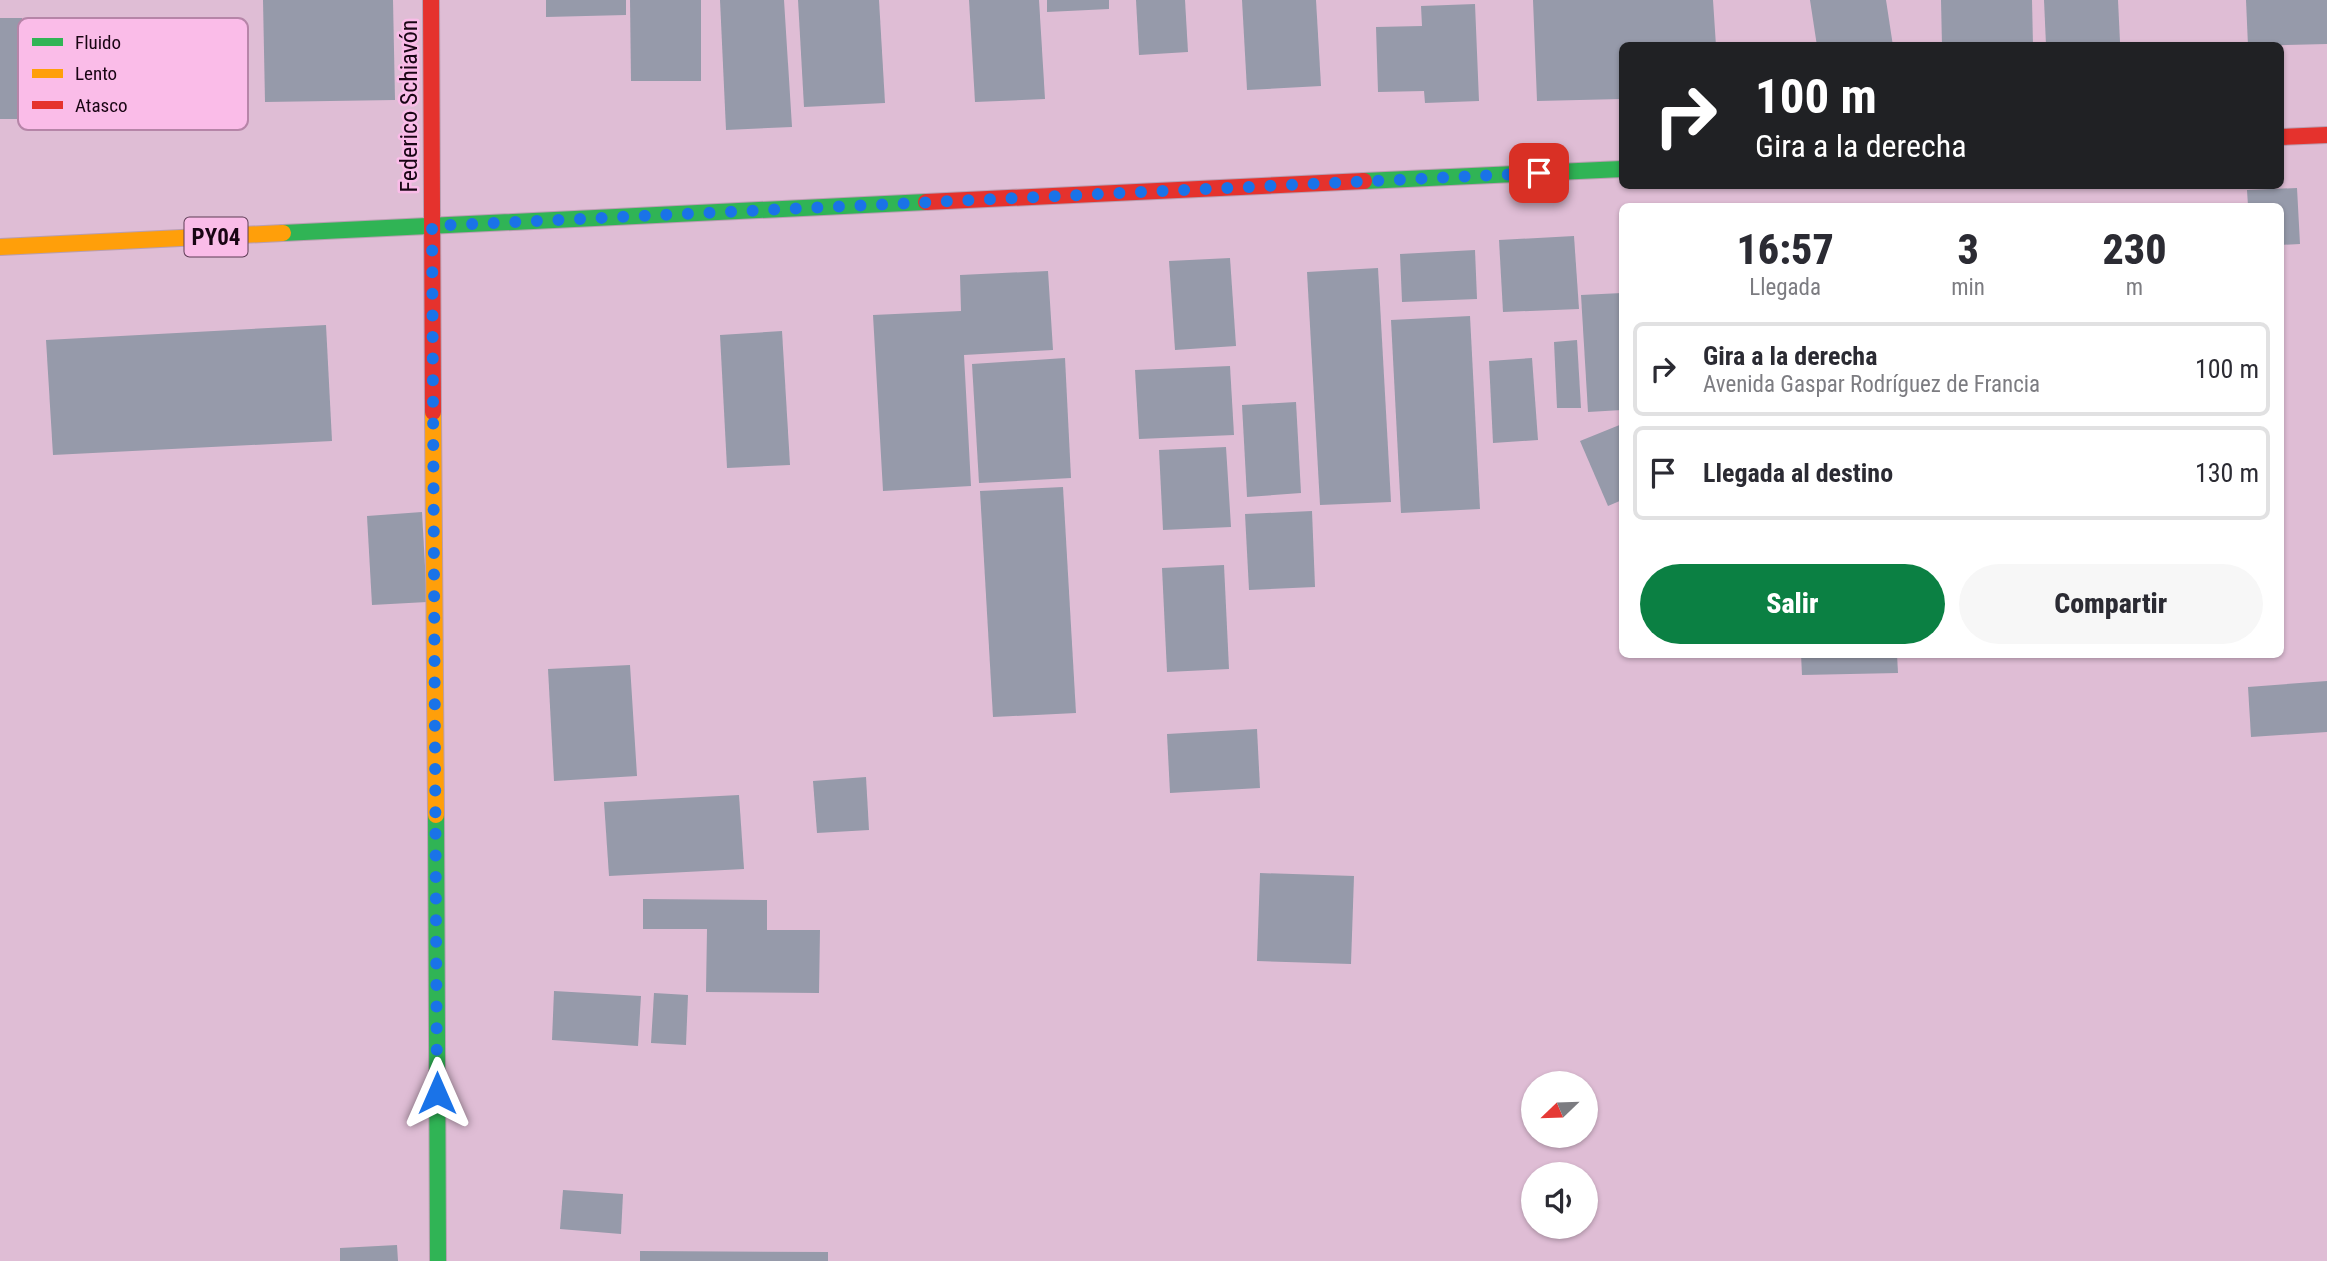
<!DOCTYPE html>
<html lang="es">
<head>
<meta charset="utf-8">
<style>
  :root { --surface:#fff; --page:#f7f7f7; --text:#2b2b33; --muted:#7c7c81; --line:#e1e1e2; --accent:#0b8043 }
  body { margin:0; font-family:"Roboto Condensed",sans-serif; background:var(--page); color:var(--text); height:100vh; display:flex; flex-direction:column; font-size:26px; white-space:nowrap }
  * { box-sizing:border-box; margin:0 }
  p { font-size:23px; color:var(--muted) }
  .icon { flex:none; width:38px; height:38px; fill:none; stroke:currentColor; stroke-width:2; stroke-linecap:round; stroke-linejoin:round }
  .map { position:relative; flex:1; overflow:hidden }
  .panel { position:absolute; left:1619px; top:203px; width:665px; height:455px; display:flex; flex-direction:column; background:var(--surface); border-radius:10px; box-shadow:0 2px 5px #0004 }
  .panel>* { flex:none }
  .guide { position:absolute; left:1619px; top:42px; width:665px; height:147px; border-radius:10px; box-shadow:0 2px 5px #0004; background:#202124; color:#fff; overflow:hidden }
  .needle { width:46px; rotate:247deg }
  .fabs { position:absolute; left:1521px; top:1071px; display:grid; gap:14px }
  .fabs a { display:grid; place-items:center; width:77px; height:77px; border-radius:50%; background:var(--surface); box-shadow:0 2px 5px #0004; font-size:35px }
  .pin { position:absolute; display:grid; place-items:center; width:60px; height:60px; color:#fff; margin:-30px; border-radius:14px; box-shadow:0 4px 10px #0006 }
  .me { position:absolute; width:77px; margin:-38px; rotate:0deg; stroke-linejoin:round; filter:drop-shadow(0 0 5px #0008) }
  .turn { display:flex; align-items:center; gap:24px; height:147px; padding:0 21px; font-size:32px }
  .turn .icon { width:91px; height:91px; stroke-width:2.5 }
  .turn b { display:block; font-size:49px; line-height:60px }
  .eta { display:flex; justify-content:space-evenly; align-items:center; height:119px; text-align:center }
  .eta b { font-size:42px; font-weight:800; line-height:49px }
  .button { display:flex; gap:14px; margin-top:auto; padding:14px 21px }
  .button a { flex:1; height:80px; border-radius:42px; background:var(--accent); color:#fff; font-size:28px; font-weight:800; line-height:80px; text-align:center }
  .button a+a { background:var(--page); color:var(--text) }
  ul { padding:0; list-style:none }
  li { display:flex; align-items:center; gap:21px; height:94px; margin:0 14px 10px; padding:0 7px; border:4px solid var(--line); border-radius:10px }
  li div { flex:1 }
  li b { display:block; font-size:26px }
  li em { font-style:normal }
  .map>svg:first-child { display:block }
  .building { fill:#969aaa }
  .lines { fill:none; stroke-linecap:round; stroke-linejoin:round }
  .fast-casing { stroke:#b99eb1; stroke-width:18 }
  .slow-casing { stroke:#b99eb1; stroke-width:18 }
  .jam-casing { stroke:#b99eb1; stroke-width:18 }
  .fast { stroke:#30b455; stroke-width:16 }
  .slow { stroke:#ff9f0a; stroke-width:16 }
  .jam { stroke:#e5322d; stroke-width:16 }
  .route { stroke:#1a73e8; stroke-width:12; stroke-dasharray:0 21.6 }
  .labels { text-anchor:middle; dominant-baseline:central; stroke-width:5; stroke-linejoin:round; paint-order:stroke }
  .shield { fill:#fabce8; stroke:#5c3c54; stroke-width:2 }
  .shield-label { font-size:23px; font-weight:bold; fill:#190514 }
  .street-label { font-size:24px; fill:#190514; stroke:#fabce8 }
  .key { fill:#fabce8; stroke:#b685a8; stroke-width:2 }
  .key-label { font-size:19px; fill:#190514 }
</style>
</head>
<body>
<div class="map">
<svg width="2327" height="1261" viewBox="0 0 2327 1261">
  <rect width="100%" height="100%" fill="#dfbdd5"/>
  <g class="building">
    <path d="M263,0H393L395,100L265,102Z"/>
    <path d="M546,0H626V15L546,17Z"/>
    <path d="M630,0H701V81H631Z"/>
    <path d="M720,0H784L792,127L726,130Z"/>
    <path d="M798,0H879L885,103L804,107Z"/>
    <path d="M969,0H1039L1045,99L975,102Z"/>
    <path d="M1047,0H1109V9L1047,12Z"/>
    <path d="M1136,0H1185L1188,52L1139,55Z"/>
    <path d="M1242,0H1316L1321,86L1247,90Z"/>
    <path d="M1533,0H1713L1716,46H1622V99L1537,101Z"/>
    <path d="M1810,0H1886L1893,46H1817Z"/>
    <path d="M1941,0H2032L2033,46H1942Z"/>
    <path d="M2044,0H2118L2120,42L2046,45Z"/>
    <path d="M2246,0H2327V44L2248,46Z"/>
    <path d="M1475,4L1479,101L1425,103L1424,91L1378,92L1376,27L1422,26L1421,6Z"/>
    <rect x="0" y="18" width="22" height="101"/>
    <path d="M2297,188L2300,244L2280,245V206H2248L2247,190Z"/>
    <path d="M1574,236L1579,309L1503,312L1499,240Z"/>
    <path d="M1475,250L1477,299L1402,302L1400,254Z"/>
    <path d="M1230,258L1236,346L1175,350L1169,261Z"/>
    <path d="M1378,268L1391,502L1320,505L1307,272Z"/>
    <path d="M1048,271L1053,350L964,355L971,486L883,491L873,315L961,311L960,275Z"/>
    <path d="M1622,293V410L1588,412L1581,295Z"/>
    <path d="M1470,316L1480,509L1401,513L1391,320Z"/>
    <path d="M326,325L332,441L53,455L46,340Z"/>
    <path d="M782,331L790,465L727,468L720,335Z"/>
    <path d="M1577,340L1581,408H1557L1554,342Z"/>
    <path d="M1065,358L1071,478L979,483L972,364Z"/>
    <path d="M1532,358L1538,440L1493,443L1489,361Z"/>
    <path d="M1230,366L1234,435L1139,439L1135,370Z"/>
    <path d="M1296,402L1301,493L1247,497L1242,405Z"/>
    <path d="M1622,424V500L1608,506L1580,441Z"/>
    <path d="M1226,447L1231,527L1163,530L1159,450Z"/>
    <path d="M1063,487L1076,713L993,717L980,491Z"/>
    <path d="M1312,511L1315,587L1249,590L1245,514Z"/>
    <path d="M422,512L427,602L372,605L367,516Z"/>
    <path d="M1224,565L1229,669L1167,672L1162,568Z"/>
    <path d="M1801,654H1897L1898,673L1802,675Z"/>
    <path d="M630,665L637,776L554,781L548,669Z"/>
    <path d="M2327,681V732L2251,737L2248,687Z"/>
    <path d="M1257,729L1260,788L1170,793L1167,734Z"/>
    <path d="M866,777L869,830L817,833L813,781Z"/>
    <path d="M739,795L744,869L609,876L604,802Z"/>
    <path d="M1260,873L1354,876L1351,964L1257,961Z"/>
    <path d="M643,899L767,900V930H820L819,993L706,992L707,929H643Z"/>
    <path d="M554,991L641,996L638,1046L552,1040Z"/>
    <path d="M654,993L688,995L686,1045L651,1043Z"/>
    <path d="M563,1190L623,1194L621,1234L560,1229Z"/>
    <path d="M397,1245L398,1261H340V1248Z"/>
    <path d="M640,1251L828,1252V1261H640Z"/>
  </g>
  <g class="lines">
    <g class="fast-casing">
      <g id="fast">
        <path d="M1364,181L1622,169"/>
        <path d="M283,233L926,202"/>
        <path d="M436,815L438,1261"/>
      </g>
    </g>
    <g class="slow-casing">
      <g id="slow">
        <path d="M0,247L283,233"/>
        <path d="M433,412L436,815"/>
      </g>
    </g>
    <g class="jam-casing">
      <g id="jam">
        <path d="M431,0L433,412"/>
        <path d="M2280,137L2327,135"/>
        <path d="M926,202L1364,181"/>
      </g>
    </g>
    <use href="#fast" class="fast"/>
    <use href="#slow" class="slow"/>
    <use href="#jam" class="jam"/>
  </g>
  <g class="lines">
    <path class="route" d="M437,1093L432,226L1539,173"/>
  </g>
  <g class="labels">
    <rect class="shield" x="184.5" y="217.5" width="63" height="39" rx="5"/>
    <g class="shield-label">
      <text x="216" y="237">PY04</text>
    </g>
    <g class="street-label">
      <text transform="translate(409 106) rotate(-90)">Federico Schiavón</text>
    </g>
  </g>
  <rect x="18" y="18" width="230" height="112" rx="10" class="key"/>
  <rect x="32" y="38" width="31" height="8" fill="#30b455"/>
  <rect x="32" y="69" width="31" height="9" fill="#ff9f0a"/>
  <rect x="32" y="101" width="31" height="8" fill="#e5322d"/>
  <g class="key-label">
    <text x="75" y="49">Fluido</text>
    <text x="75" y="80">Lento</text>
    <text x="75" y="112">Atasco</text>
  </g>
</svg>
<div class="fabs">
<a><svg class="needle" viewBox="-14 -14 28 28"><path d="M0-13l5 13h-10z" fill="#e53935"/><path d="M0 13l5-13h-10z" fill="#7c7c81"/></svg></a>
<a><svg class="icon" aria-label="sound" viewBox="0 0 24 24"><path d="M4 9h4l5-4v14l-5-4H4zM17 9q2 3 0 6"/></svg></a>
</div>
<div class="pin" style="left:1539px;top:173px;background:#d93025"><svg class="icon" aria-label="arrive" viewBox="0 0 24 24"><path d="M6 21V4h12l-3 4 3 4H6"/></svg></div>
<svg class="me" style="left:437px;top:1093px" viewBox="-20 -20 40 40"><path d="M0-17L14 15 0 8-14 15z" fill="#1a73e8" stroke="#fff" stroke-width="4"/></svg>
<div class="guide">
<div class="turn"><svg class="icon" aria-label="right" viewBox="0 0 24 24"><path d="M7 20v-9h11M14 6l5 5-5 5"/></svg><div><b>100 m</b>Gira a la derecha</div></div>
</div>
<section class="panel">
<div class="eta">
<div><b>16:57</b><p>Llegada</p></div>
<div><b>3</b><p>min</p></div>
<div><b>230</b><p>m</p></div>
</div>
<ul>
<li><svg class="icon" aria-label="right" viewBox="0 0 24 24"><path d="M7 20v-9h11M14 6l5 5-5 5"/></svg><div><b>Gira a la derecha</b><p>Avenida Gaspar Rodríguez de Francia</p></div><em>100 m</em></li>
<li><svg class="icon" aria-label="arrive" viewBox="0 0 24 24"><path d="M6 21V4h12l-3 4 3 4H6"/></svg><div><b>Llegada al destino</b></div><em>130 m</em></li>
</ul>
<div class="button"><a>Salir</a><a>Compartir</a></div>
</section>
</div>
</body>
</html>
